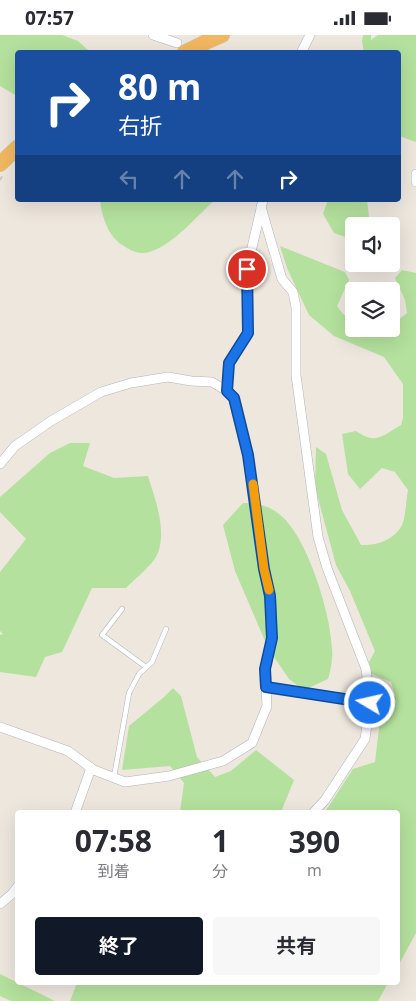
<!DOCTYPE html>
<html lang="ja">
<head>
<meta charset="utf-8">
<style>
  :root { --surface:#fff; --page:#f7f7f7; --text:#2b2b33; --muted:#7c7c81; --accent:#111827 }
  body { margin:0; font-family:"Open Sans","Noto Sans JP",sans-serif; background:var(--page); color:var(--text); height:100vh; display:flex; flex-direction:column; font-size:19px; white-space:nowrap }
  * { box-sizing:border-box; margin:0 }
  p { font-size:16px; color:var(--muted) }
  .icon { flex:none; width:28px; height:28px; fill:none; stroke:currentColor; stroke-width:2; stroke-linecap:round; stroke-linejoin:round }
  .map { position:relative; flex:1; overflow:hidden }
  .details { position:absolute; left:15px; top:775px; width:385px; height:175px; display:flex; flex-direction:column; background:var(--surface); border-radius:5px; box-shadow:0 5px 20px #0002 }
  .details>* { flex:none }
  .hud { position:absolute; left:15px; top:15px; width:386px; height:152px; border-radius:5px; box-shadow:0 5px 20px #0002; background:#1a4fa0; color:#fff; overflow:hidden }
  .fabs { position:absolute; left:345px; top:182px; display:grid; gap:10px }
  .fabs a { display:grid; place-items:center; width:55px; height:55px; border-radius:5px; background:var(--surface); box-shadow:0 5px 20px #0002; font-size:25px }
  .pin { position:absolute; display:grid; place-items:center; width:42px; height:42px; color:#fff; margin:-21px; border:2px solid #fff; border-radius:50%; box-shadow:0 1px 5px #0007 }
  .me { position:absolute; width:55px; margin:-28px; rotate:279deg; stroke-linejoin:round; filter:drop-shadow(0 0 4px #0008) }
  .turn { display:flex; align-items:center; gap:18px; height:105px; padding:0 20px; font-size:22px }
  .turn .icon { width:65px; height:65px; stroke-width:2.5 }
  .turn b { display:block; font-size:35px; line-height:42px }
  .lanes { display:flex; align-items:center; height:48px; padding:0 20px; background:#0003; justify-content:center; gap:25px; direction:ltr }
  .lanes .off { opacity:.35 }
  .eta { display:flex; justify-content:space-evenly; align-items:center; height:85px; text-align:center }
  .eta b { font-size:30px; font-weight:700; line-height:35px }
  .primary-button { display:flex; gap:10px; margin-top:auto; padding:10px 20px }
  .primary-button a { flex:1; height:58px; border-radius:5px; background:var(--accent); color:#fff; font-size:20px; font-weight:700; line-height:58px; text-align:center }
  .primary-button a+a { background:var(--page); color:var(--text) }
  .status { display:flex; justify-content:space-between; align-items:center; height:35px; padding:0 25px; background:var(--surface); direction:ltr }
  .status svg { height:14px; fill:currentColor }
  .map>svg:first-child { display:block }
  .green { fill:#b4e19d }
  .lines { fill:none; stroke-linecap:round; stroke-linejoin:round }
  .service-casing { stroke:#b2b4bf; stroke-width:5.5 }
  .minor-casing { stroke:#b2b4bf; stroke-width:10 }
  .trunk-casing { stroke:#c8c8c8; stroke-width:16 }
  .path { stroke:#c8c8c8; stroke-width:2; stroke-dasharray:4 2.5; stroke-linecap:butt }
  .service { stroke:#fff; stroke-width:4.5 }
  .minor { stroke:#fff; stroke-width:9 }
  .trunk { stroke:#f2b860; stroke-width:15 }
  .trunk-bridge-casing { stroke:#c8c8c8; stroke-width:16; stroke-linecap:butt }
  .trunk-bridge { stroke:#f2b860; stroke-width:15 }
  .route-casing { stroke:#114b97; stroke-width:12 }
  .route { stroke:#1a73e8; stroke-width:9 }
  .slow { stroke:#f59e0b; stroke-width:9 }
</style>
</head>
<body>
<div class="status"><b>07:57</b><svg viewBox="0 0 49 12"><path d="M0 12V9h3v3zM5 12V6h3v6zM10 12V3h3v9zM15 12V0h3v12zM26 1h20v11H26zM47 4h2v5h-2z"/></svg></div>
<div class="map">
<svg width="416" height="966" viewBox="0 0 416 966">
  <rect width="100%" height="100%" fill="#ede7de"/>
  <g class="green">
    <path d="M0,0H62L78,6L90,17L18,18L17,61L0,51Z"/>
    <path d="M363,0H371V5L378,0H416V107L399,101V18L364,17L362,6Z"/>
    <path d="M100,165H215C196,181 174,210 149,217C141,220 131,216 124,211C108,202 102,182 100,165Z"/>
    <path d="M328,165H367L369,182L364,191H354V205L334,198L323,179Z"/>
    <path d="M280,211L345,237L349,245L337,271L343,279L354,286V294H391V287L397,286L407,278L405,265L395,243L402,235L416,238V898L398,931V778L325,777L353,734L375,727L382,669L395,660L391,647L370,638L369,627L375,616L350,556L336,530L315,452L316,412L326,419L342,475L361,510C375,511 395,505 402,490C406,480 406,465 408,455L395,437L382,433L360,454L348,439L342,399L356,396C376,410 382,401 401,390L403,383V349L384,322L334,301L309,280L287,233Z"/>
    <path d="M70,408H90L83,431L114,443L148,441C155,464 170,502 154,525C146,535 135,544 126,553H92L62,617L45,622L36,642L0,637V600L3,599L0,596V537L26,504L0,477V462L50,418Z"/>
    <path d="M243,468C256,468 268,470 279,479C307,500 331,579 332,614C333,623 331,635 328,644L304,655L289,644L268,613L235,536L223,490Z"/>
    <path d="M173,653L181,661L197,722L215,742L231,736L256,715L294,745L281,777H180L184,748L170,731L122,735L129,691L164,662Z"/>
    <path d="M0,939L55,966H11L0,961Z"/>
    <path d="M77,948H388L378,966H70Z"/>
  </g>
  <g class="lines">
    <g class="service-casing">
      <g id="service">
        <path d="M122,574L102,600L146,632"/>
        <path d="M266,652L370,668"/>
        <path d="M114,742L129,658L139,639L152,627L166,594"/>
      </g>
    </g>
    <g class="minor-casing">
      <g id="minor">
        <path d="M153,0L177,8"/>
        <path d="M301,18L310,0"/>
        <path d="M416,139V147"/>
        <path d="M261,172L282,244L293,257L296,272V340L318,502L327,533L366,634L370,668L365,704L325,765L313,778"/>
        <path d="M227,356L229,328L248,298L247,234L263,165"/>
        <path d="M0,429L15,411L51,386L101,357L131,348L168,342L191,346L212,347L227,356L234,363L248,420L264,534L271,561L272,603L265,634L267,671L252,708L223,726L169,741L125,747L94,735L68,716L0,692"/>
        <path d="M75,778L91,733"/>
        <path d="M0,869L12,859L18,851"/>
      </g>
    </g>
    <g class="trunk-casing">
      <g id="trunk">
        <path d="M206,7L222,0"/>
        <path d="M0,129L18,112"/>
      </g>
    </g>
    <path class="path" d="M0,145L3,140"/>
    <use href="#service" class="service"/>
    <use href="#minor" class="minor"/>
    <use href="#trunk" class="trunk"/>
    <g class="trunk-bridge-casing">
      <path id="trunk-bridge" d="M184,18L206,7"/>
    </g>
    <use href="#trunk-bridge" class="trunk-bridge"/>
  </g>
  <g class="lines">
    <g class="route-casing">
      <path id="route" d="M247,234L248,298L229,328L227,356L234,363L248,420L264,534L270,561L272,603L265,634L266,652L370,668"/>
    </g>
    <use href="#route" class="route"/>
    <path class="slow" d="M253,449L264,534L269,555"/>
  </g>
</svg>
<div class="fabs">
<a><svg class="icon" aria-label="sound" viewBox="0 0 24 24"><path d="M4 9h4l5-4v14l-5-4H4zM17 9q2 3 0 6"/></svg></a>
<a><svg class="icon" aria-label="layers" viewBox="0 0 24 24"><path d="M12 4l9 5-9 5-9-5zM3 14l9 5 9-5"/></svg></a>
</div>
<div class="pin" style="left:247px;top:234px;background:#d93025"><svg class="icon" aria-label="arrive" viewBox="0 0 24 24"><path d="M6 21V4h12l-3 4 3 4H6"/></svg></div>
<svg class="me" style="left:370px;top:668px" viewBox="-20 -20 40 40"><circle r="17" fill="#1a73e8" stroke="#fff" stroke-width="3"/><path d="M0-11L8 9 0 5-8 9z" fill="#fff"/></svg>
<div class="hud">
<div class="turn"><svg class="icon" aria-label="right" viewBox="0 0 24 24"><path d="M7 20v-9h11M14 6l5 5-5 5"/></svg><div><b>80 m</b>右折</div></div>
<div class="lanes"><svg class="icon off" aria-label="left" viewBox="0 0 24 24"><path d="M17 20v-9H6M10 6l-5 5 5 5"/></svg><svg class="icon off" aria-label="ahead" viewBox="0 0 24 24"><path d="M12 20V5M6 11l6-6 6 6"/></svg><svg class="icon off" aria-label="ahead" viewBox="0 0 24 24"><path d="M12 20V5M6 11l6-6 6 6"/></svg><svg class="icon" aria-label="right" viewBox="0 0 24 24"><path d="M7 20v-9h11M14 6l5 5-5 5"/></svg></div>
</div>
<section class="details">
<div class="eta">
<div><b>07:58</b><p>到着</p></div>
<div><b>1</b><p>分</p></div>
<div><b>390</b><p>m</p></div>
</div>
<div class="primary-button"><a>終了</a><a>共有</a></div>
</section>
</div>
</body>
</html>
